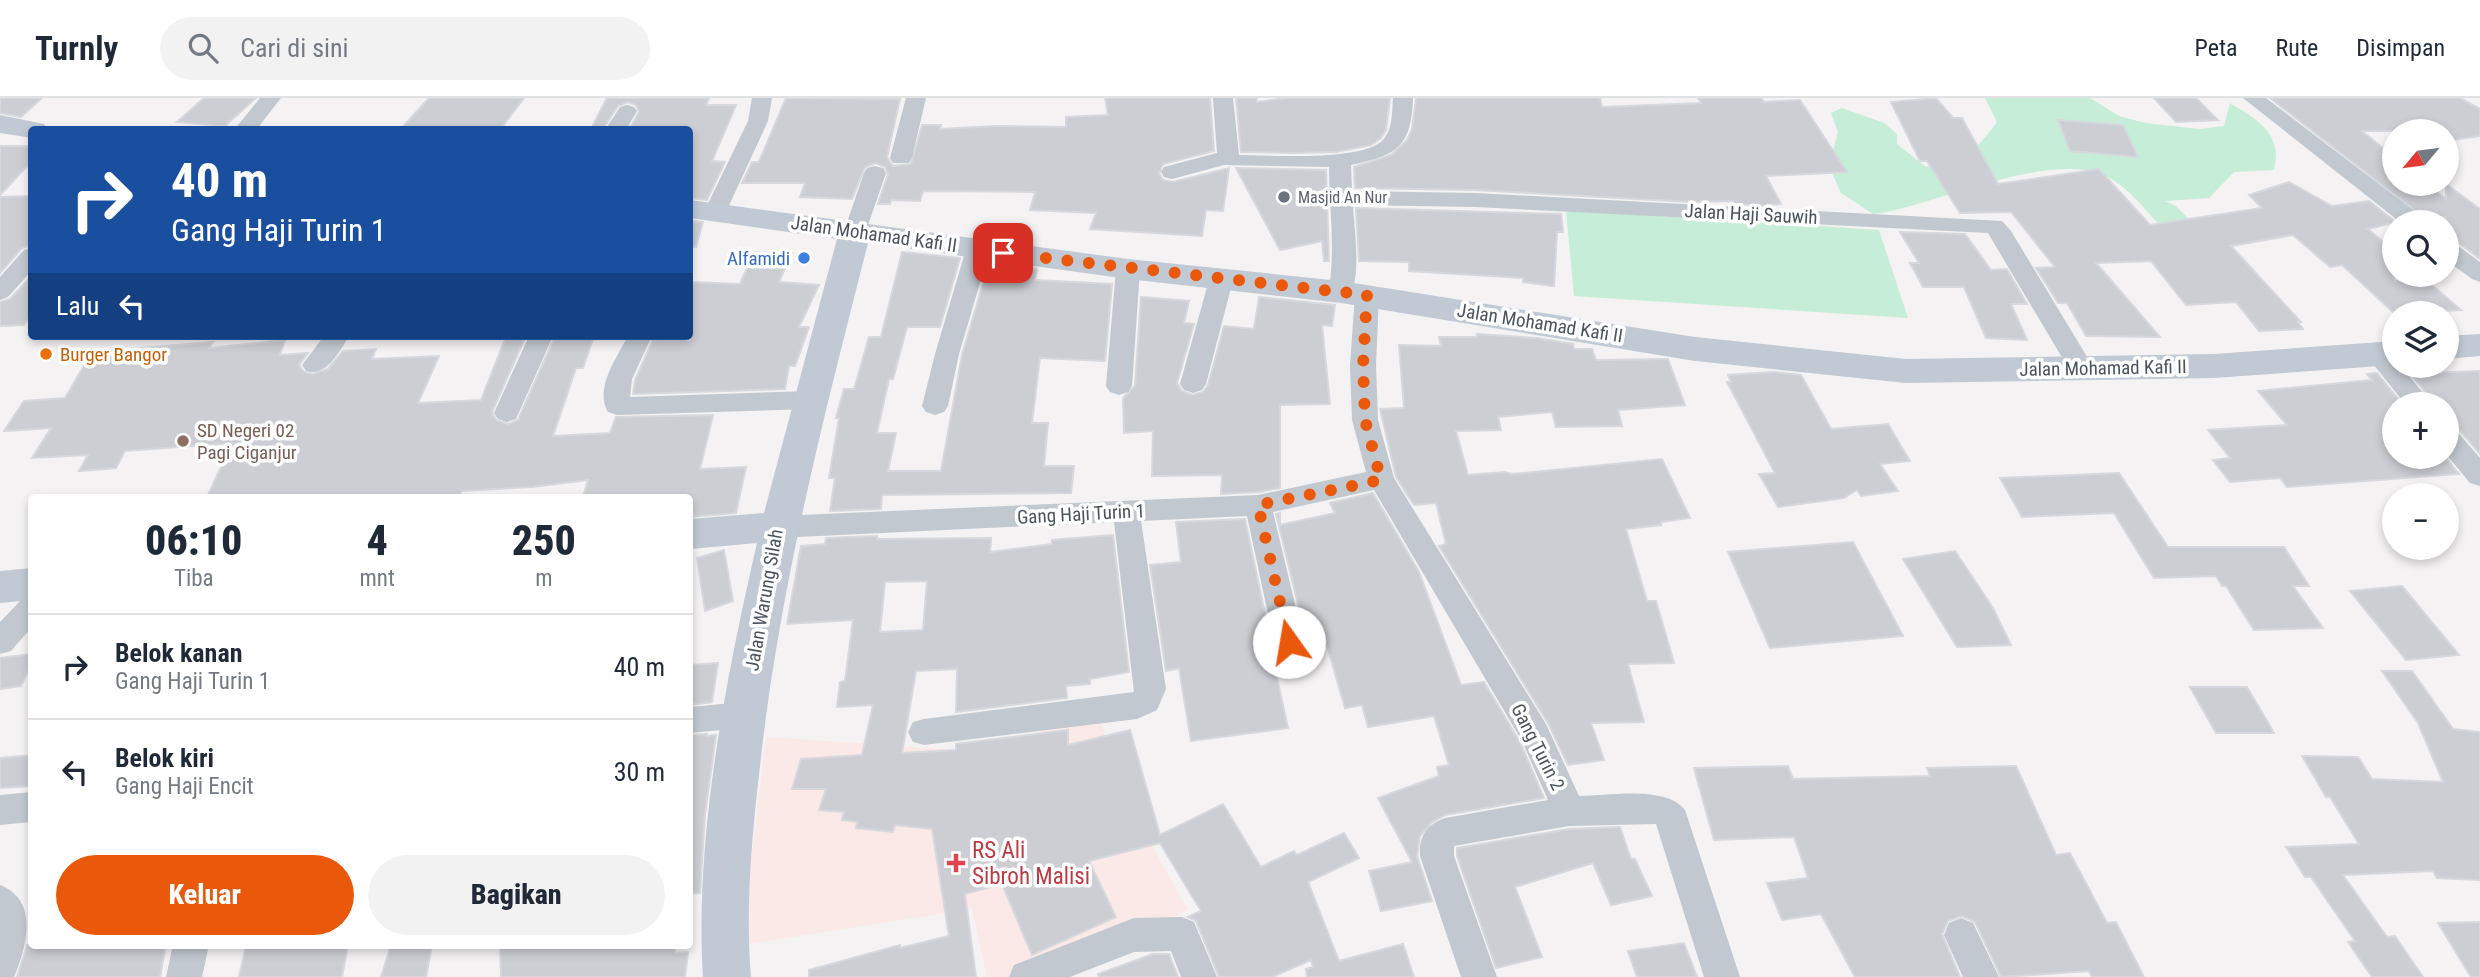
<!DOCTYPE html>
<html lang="id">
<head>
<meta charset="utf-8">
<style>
  :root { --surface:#fff; --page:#f2f2f3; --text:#1f2937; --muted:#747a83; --line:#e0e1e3; --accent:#ea580c }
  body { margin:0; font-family:"Roboto Condensed",sans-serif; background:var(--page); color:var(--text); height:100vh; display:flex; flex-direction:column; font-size:26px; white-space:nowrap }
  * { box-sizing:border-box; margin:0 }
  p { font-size:23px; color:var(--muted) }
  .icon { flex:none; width:38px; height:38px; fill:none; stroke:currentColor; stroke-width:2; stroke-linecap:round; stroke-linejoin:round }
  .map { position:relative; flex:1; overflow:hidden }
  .details { position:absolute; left:28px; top:396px; width:665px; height:455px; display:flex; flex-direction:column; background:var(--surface); border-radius:7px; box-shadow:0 4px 10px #0003 }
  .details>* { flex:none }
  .hud { position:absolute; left:28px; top:28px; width:665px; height:214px; border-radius:7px; box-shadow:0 4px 10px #0003; background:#1a4fa0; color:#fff; overflow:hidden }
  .needle { width:46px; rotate:241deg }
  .tools { position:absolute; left:2382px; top:21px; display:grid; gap:14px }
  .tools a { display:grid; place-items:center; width:77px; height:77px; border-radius:50%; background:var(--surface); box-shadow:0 4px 10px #0003; font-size:35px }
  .pin { position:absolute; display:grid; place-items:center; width:60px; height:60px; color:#fff; margin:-30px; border-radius:14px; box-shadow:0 4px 10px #0006 }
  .me { position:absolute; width:77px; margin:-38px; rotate:347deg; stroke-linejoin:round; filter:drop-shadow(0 0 5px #0008) }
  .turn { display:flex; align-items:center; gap:24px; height:147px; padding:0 28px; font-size:32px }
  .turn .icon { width:91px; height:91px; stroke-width:2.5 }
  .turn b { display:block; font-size:49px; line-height:60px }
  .then { display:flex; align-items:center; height:66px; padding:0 28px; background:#0003; gap:14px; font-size:26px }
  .eta { display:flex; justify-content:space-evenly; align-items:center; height:119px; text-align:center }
  .eta b { font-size:42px; font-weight:800; line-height:49px }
  .cta { display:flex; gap:14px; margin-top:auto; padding:14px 28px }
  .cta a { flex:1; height:80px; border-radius:42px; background:var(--accent); color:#fff; font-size:28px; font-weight:800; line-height:80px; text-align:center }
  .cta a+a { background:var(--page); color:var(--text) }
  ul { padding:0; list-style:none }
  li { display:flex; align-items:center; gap:21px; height:105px; padding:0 28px; border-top:2px solid var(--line) }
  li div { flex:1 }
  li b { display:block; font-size:26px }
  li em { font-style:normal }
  header { display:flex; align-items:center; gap:42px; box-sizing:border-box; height:98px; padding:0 35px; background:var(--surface); border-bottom:2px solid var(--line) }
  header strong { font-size:33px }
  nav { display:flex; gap:38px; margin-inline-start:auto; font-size:24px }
  .search { width:490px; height:63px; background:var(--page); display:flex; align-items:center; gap:18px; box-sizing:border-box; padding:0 24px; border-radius:38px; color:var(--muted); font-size:26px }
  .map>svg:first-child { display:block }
  .medical { fill:#fae9e6 }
  .green { fill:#c5edd7 }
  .building { fill:#ccced4; stroke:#d6d8dd; stroke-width:2; fill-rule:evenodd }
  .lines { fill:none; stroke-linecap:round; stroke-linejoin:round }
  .street { fill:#c1c8cf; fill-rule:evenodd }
  .secondary { fill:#c1c9d4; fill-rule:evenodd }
  .route { stroke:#ea580c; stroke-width:12; stroke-dasharray:0 21.6 }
  .worship-dot { fill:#6b7280; stroke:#fff; stroke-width:2.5 }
  .shop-dot { fill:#3f7fe0; stroke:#fff; stroke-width:2.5 }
  .food-dot { fill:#e8710a; stroke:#fff; stroke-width:2.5 }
  .education-dot { fill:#8d6e63; stroke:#fff; stroke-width:2.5 }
  .health-dot { fill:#e0444e; stroke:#fff; stroke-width:2.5 }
  .labels { text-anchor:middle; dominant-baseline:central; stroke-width:7; stroke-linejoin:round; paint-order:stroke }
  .far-worship-label { font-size:16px; fill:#5b616d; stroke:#fff; text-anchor:start }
  .street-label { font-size:19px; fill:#4b545e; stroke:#fff }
  .shop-label { font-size:19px; fill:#366cbe; stroke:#fff; text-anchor:end }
  .food-label { font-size:19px; fill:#c56008; stroke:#fff; text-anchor:start }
  .education-label { font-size:19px; fill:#785e54; stroke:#fff; text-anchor:start }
  .near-health-label { font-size:23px; fill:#be3a42; stroke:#fff; text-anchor:start }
</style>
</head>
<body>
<header>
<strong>Turnly</strong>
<div class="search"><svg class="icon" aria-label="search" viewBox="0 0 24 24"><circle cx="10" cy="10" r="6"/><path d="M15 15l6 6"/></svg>Cari di sini</div>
<nav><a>Peta</a><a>Rute</a><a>Disimpan</a></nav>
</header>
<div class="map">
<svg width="2480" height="879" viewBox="0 0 2480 879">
  <rect width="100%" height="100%" fill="#f4f2f2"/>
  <path class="medical" d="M1099,620L1136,719L1188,812L1048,879H987L972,811L741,847L766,639L959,652Z"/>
  <g class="green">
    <path d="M1985,0H2090L2119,18L2145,25L2199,31L2224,28L2230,5C2246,15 2270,27 2275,49C2277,56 2275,65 2274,72L2234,74L2209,100L2165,103L2176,108L2207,140L2172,141C2154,123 2137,98 2116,84C2060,44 1935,109 1873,116L1841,95L1829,68L1838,34L1831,15L1842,10L1884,25L1897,36V46L1926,69C1967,60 1972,58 1997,24Z"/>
    <path d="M1566,112L1879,132L1908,220L1574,198Z"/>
  </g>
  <g class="building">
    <path d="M0,0H42L21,19L0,15Z"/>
    <path d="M204,0H256L225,28L177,24Z"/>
    <path d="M429,0H524L500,32H400Z"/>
    <path d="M607,0H709L706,7H736L712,63L725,64L707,102L690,100V32H629L639,14L636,7L628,4L618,8L604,29H592Z"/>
    <path d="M786,0L900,1L887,59L893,68L911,66L922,27H941L940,31L996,28L1066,29V19L1108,17L1105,0H1210L1214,53L1163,66L1159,75L1163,82L1173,84L1229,70L1223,113L1206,112L1202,138L1090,131L1096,115L1030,112L1035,94L923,93L920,103L891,102L890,106H878L888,76L885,69L876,65L865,69L852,101L800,99L805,85H742L752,64H759Z"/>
    <path d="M1236,0H1256L1257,4L1286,0H1390L1386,32L1381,40L1371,47L1336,54L1293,55L1241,54Z"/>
    <path d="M1416,0H1600L1602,9L1701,5L1698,0H1761L1764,4L1800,2L1847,74L1766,78L1781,106L1764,108L1735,106L1733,103L1691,104L1475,92L1355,90L1354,69L1391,57L1407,42L1412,31Z"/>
    <path d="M1936,0L1953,20H1962L1998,86L2099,71L2150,127L2262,110L2249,97L2289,84L2332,108L2369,103L2396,124L2368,131L2394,153V183L2424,180L2461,212L2394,215L2342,167L2330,169L2293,137L2231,148L2301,224H2298L2303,231L2259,233L2236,204L2186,207L2151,163L2096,165L2160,239L2086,238L2067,205H2058L2036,170L2055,169L2011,114L1960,115L1927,63H1920L1891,4Z"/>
    <path d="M2154,0H2196L2218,22L2176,24Z"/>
    <path d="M2270,0H2460L2480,11V38L2446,43V33H2362L2389,55L2382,56L2394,66V86H2416L2426,95L2436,93L2446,101V86L2480,111V161L2456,143L2446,140V119L2427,122Z"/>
    <path d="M2058,22L2123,27L2138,59L2070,53Z"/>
    <path d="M0,48H32V63L0,97Z"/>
    <path d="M1236,70L1326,72L1329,163H1324L1322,143L1280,152Z"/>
    <path d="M32,98V147L22,150L0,175V99Z"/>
    <path d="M1356,110L1561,116L1563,134H1557L1554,188L1523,184V180L1409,173V164L1359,163Z"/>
    <path d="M690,123L703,124L696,149L690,148Z"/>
    <path d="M1900,134L1965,136L1991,172L2007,171L2027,206H2011L2027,242L1986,240L1964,189H1923L1910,165H1919Z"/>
    <path d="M754,154L792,155L779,184L819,187L799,229H809L795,268H789L785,291L633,296L635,282L653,241L690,242V184L740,186Z"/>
    <path d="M902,154L960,160L940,229H907L893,281H889L877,335H896L888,373H941L962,257L989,165L1037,171L1035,182L1112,186L1105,263L1040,260L1032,325H1048L1044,368H1074L1071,395L882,397L881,411L830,413L835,380H829L839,320H836L844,291H854L869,239H881Z"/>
    <path d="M32,177V216L24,227L0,228V204L10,201Z"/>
    <path d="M1141,199L1189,203L1184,225L1194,226L1177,285L1182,293L1192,297L1203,294L1208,287L1224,228L1254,231L1259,199L1335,207L1332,228L1322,227L1330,306L1280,307V390L1258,394L1221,396L1222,377L1152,378L1153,333L1124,335L1123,300L1135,288Z"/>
    <path d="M1477,236L1536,240L1573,246L1574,251H1592L1596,262L1668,261L1685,307L1618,312L1622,328L1556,329L1552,314L1498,319L1501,332L1456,333L1468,377L1504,374L1513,376L1662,361L1690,420L1661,424V427L1626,431L1647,503H1656L1674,565L1628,566L1644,624L1591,625L1604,662L1568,667L1548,625L1439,448L1446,446L1436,405L1414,407L1396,379L1380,311L1404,310L1399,247L1441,248L1439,239H1477Z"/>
    <path d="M555,238H594L583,270H576L553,338L610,335L616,319L713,317L700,371L746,369L736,415L690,419V399H583L588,382L532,389L461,393V399H207L232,345L125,353L116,370L79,373L88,357L32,360L51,330L4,333L24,303L65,300L92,254L213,244L209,250L285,242L280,257L308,255L299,267L304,274L313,276L328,271L343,253L376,251L372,261L439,258L418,305L481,302L505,241L525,240L492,314L496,322L508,326L518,322Z"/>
    <path d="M2425,273L2427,275L2480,273V356L2457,329L2446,326V306H2435L2409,274Z"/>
    <path d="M1774,274L1801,277L1831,331L1888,326L1910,363L1880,366L1898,393L1861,398L1857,392L1844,400L1778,409L1759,376L1775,375L1727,284H1731L1728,277Z"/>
    <path d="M2377,275L2402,306H2394V359H2445L2459,376L2287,389L2280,380L2230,384L2213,362L2230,360L2208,332L2287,327L2258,293L2372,282L2367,276Z"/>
    <path d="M2119,375L2168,449H2284L2309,488H2293L2323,530L2254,532L2226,488H2222L2216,478L2154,480L2114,415L2022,419L2000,380Z"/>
    <path d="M1373,395L1419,474L1461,587L1484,584L1520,644L1544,700L1445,717L1432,724L1420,738L1417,758L1432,803L1381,813L1369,773L1412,764L1378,700L1439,678L1437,669L1449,667L1434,618L1368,629L1362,607L1345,610L1327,548L1303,552L1307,543L1276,416L1280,415V427L1335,415L1330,405Z"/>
    <path d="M1245,421L1271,545L1280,556L1272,557L1288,630L1191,643L1179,570L1166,573L1150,467L1181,464L1176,424Z"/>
    <path d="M1113,437L1129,574L1090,581V586L1066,588L1067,600L956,614L957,571L916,573L902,655L956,652V646L1068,632V647L1130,632L1160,737L1223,706L1261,769L1294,753L1297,757L1344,735L1359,760L1308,784L1339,863L1403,846L1414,879H1307L1306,871L1313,869L1311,862L1272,879H1219L1196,823L1188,819L1201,813L1160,745L1089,763L1116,819L1032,857L1002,786L965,796L976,879H809V872L900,847V850L949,838L932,731L895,727L893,734L856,730L857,724L842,722L844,714L819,712L826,691H792L801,661L862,657L873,607L837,609L840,584L845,583L853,522L787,526L801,448L825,446L826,440L877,438V441L991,440L990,454L1052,446V442ZM927,483L923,532L880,534L885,484Z"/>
    <path d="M1853,444L1903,538L1770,550L1728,454Z"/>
    <path d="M724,452L733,503L705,513L697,460Z"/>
    <path d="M1955,453L1993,510L2011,547L1957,549L1903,461Z"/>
    <path d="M2402,488L2459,557L2406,562L2350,493Z"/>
    <path d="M32,556V565L21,588L0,591V560Z"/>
    <path d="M718,565L712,604L690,607V567Z"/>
    <path d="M2382,573H2412L2453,631L2480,634V782L2437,780L2433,773L2343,777L2387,839L2395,838L2423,879H2372L2348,844L2355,843L2311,779H2305L2286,749L2359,746L2330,699H2326L2302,658L2358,659L2372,681L2443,684L2418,625Z"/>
    <path d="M2190,589H2247L2274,635H2216Z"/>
    <path d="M707,636V638L716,637L705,716L700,795L690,796V637Z"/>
    <path d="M32,657V688L0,690V660Z"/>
    <path d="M1788,668L1793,681L1930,678L1927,670L2016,668L2056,757L2070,755L2107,825L2116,824L2144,879H2092L2089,873L2001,879L1975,824L1962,818L1948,823L1942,836L1960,879H1855L1821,816L1782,822L1767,785L1808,780L1794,739L1714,742L1694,670Z"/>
    <path d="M1620,729L1631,761H1635L1652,798L1611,807L1593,765L1515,789L1542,859L1496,870L1457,758V750L1569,731Z"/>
    <path d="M2480,824V879H2471L2438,825Z"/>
    <path d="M1684,845L1697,879H1637L1628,853Z"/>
    <path d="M27,847H166L160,879H17Z"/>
    <path d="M246,847H348L342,879H239Z"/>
    <path d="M391,847H432L426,879H381Z"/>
    <path d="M500,847H676L675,855L688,854L685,879H501Z"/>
    <path d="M1153,856H1169L1178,879H1099L1098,876Z"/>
  </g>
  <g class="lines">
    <g class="street">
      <path d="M260,0H281L256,32H234Z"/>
      <path d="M752,0H772L768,23L726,114L723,119H707L704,114L748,23Z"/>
      <path d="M906,0H926L912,60L909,65H893L890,60Z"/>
      <path d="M1213,0H1233L1239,57C1271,57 1361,64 1383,42C1393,31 1392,13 1393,0H1413C1411,50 1397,57 1351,67L1352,93L1475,95L2002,123L2011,133L2095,272L2091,278L2082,281L2073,278L1988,135L1475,109L1353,107C1354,130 1362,180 1349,199L1341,202L1333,199C1327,191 1331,182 1331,173C1334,137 1329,104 1329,69L1224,67L1172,81L1164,79L1161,74L1164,69L1217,55Z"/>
      <path d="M2243,0H2266L2422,119L2425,124H2400Z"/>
      <path d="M627,7L634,9L637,13L626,32H605L620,9Z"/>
      <path d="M875,68L883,70L886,75L866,133L863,138H847L844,133L864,75L867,70Z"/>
      <path d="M2446,143L2454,145L2480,164V184L2472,181L2446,162Z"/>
      <path d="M978,144L986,146L990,151L959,256L948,308L944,314L935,317L926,314L922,308L935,256L966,151L970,146Z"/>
      <path d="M32,150V172L8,199L0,202V179L24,152Z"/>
      <path d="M1128,164L1136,166L1140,171L1132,288L1128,294L1119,297L1110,294L1106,288L1116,171L1120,166Z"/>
      <path d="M1221,174L1229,177L1233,182L1206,286L1202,292L1193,295L1184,292L1180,286L1209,182L1213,177Z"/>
      <path d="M1367,189L1375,192L1379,197L1376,267L1378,322L1394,380L1546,626L1579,698C1607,698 1666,687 1685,712L1740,879H1704L1656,726L1569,728L1454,748V758L1497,879H1461L1420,758C1419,738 1426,727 1445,720L1548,702L1522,643L1374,392L1273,414L1304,544L1300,553L1289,556L1278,553L1274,544L1247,418L1141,423L1166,591L1157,612L1137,621L924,647L913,644L908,634L913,624L924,621L1134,594L1114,424L777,440L767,436L763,429L767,422L777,418L1258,397L1366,374L1352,322L1350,267L1355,197L1359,192Z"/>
      <path d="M324,238H349C339,254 327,279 306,273L302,267Z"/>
      <path d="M529,238H553L516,321L507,324L498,321L494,315Z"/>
      <path d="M628,238H652L632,281L630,299L810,293L819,296L823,302L819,308L810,311L617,317L608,314C594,291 617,259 628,238Z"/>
      <path d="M2378,249L2387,251L2394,260V268H2401L2432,306H2405L2366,257L2369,251Z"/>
      <path d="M2446,329L2455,331L2480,360V388L2470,385L2446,356Z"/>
      <path d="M32,498V529L11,553L0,556V524L22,501Z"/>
      <path d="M743,604L754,608L759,617L754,626L743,630L690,635V609Z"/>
      <path d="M32,694V724L0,727V697Z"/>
      <path d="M0,787C39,802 27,848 14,879H0Z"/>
      <path d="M1182,819L1194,824L1217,879H1181L1171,853L1134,854L1070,879H1009L1014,867L1134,820Z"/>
      <path d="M1961,820L1973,825L1999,879H1963L1944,837L1949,825Z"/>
      <path d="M173,847H209L202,879H166Z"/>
    </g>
    <g class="secondary">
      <path d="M0,17L44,26L48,32H32V40L0,35Z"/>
      <path d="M690,102L1128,161L1341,183L1695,239L1906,261L2214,256L2394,243V267L2214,280L1906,285L1695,263L1341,205L1128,181L868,145C824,318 779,491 760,668C752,738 745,808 751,879H703C694,741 726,580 757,445L690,451V421L764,415L837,141L690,120Z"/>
      <path d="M2480,236V258L2446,261V238Z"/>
      <path d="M32,470V502L0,505V473Z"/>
    </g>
  </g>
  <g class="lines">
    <path class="route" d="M1003,155L1367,197L1363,267L1365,322L1381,382L1258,407L1289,544"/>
  </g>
  <circle class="worship-dot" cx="1284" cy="99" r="7"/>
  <circle class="shop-dot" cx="804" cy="160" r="7"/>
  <circle class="food-dot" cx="46" cy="256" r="7"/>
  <circle class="education-dot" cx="183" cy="343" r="7"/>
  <path class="health-dot" d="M952.5 754.5h7v7h7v7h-7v7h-7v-7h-7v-7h7z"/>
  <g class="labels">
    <g class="far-worship-label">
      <text x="1298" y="99">Masjid An Nur</text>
    </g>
    <g class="street-label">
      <text transform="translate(1751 116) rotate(3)">Jalan Haji Sauwih</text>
      <text transform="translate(874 136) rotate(8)">Jalan Mohamad Kafi II</text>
      <text transform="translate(1540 225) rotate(9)">Jalan Mohamad Kafi II</text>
      <text transform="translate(2103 270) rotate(-1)">Jalan Mohamad Kafi II</text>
      <text transform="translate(1081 416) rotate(-3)">Gang Haji Turin 1</text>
      <text transform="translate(764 502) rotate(-80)">Jalan Warung Silah</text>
      <text transform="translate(1538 649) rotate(63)">Gang Turin 2</text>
    </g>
    <g class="shop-label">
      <text x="790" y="160">Alfamidi</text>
    </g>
    <g class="food-label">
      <text x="60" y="256">Burger Bangor</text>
    </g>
    <g class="education-label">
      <text x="197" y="332">SD Negeri 02<tspan x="197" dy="22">Pagi Ciganjur</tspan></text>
    </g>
    <g class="near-health-label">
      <text x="972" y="752">RS Ali<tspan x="972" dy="26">Sibroh Malisi</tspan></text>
    </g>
  </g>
</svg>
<div class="tools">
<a><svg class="needle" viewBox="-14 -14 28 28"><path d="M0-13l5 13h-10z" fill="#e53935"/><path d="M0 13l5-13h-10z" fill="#747a83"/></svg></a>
<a><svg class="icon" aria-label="search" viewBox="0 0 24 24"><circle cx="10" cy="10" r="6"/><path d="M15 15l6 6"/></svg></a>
<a><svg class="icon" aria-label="layers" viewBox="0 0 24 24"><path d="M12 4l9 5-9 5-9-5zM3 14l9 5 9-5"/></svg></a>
<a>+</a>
<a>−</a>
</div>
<div class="pin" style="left:1003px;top:155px;background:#d93025"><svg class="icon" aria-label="arrive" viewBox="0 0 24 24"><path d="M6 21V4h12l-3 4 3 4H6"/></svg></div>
<svg class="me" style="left:1289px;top:544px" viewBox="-20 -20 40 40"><circle r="19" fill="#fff"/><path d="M0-13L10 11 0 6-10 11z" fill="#ea580c"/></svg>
<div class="hud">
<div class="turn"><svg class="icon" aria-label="right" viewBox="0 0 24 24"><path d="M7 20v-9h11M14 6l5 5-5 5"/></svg><div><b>40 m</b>Gang Haji Turin 1</div></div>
<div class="then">Lalu<svg class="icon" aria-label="left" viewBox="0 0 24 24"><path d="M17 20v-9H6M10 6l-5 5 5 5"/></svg></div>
</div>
<section class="details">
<div class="eta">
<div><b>06:10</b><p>Tiba</p></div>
<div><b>4</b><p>mnt</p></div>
<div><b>250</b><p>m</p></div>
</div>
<ul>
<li><svg class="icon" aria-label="right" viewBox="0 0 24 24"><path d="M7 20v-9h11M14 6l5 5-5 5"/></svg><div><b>Belok kanan</b><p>Gang Haji Turin 1</p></div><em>40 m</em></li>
<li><svg class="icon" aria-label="left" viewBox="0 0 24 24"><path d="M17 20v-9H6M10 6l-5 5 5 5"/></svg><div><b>Belok kiri</b><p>Gang Haji Encit</p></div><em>30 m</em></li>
</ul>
<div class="cta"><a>Keluar</a><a>Bagikan</a></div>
</section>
</div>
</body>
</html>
